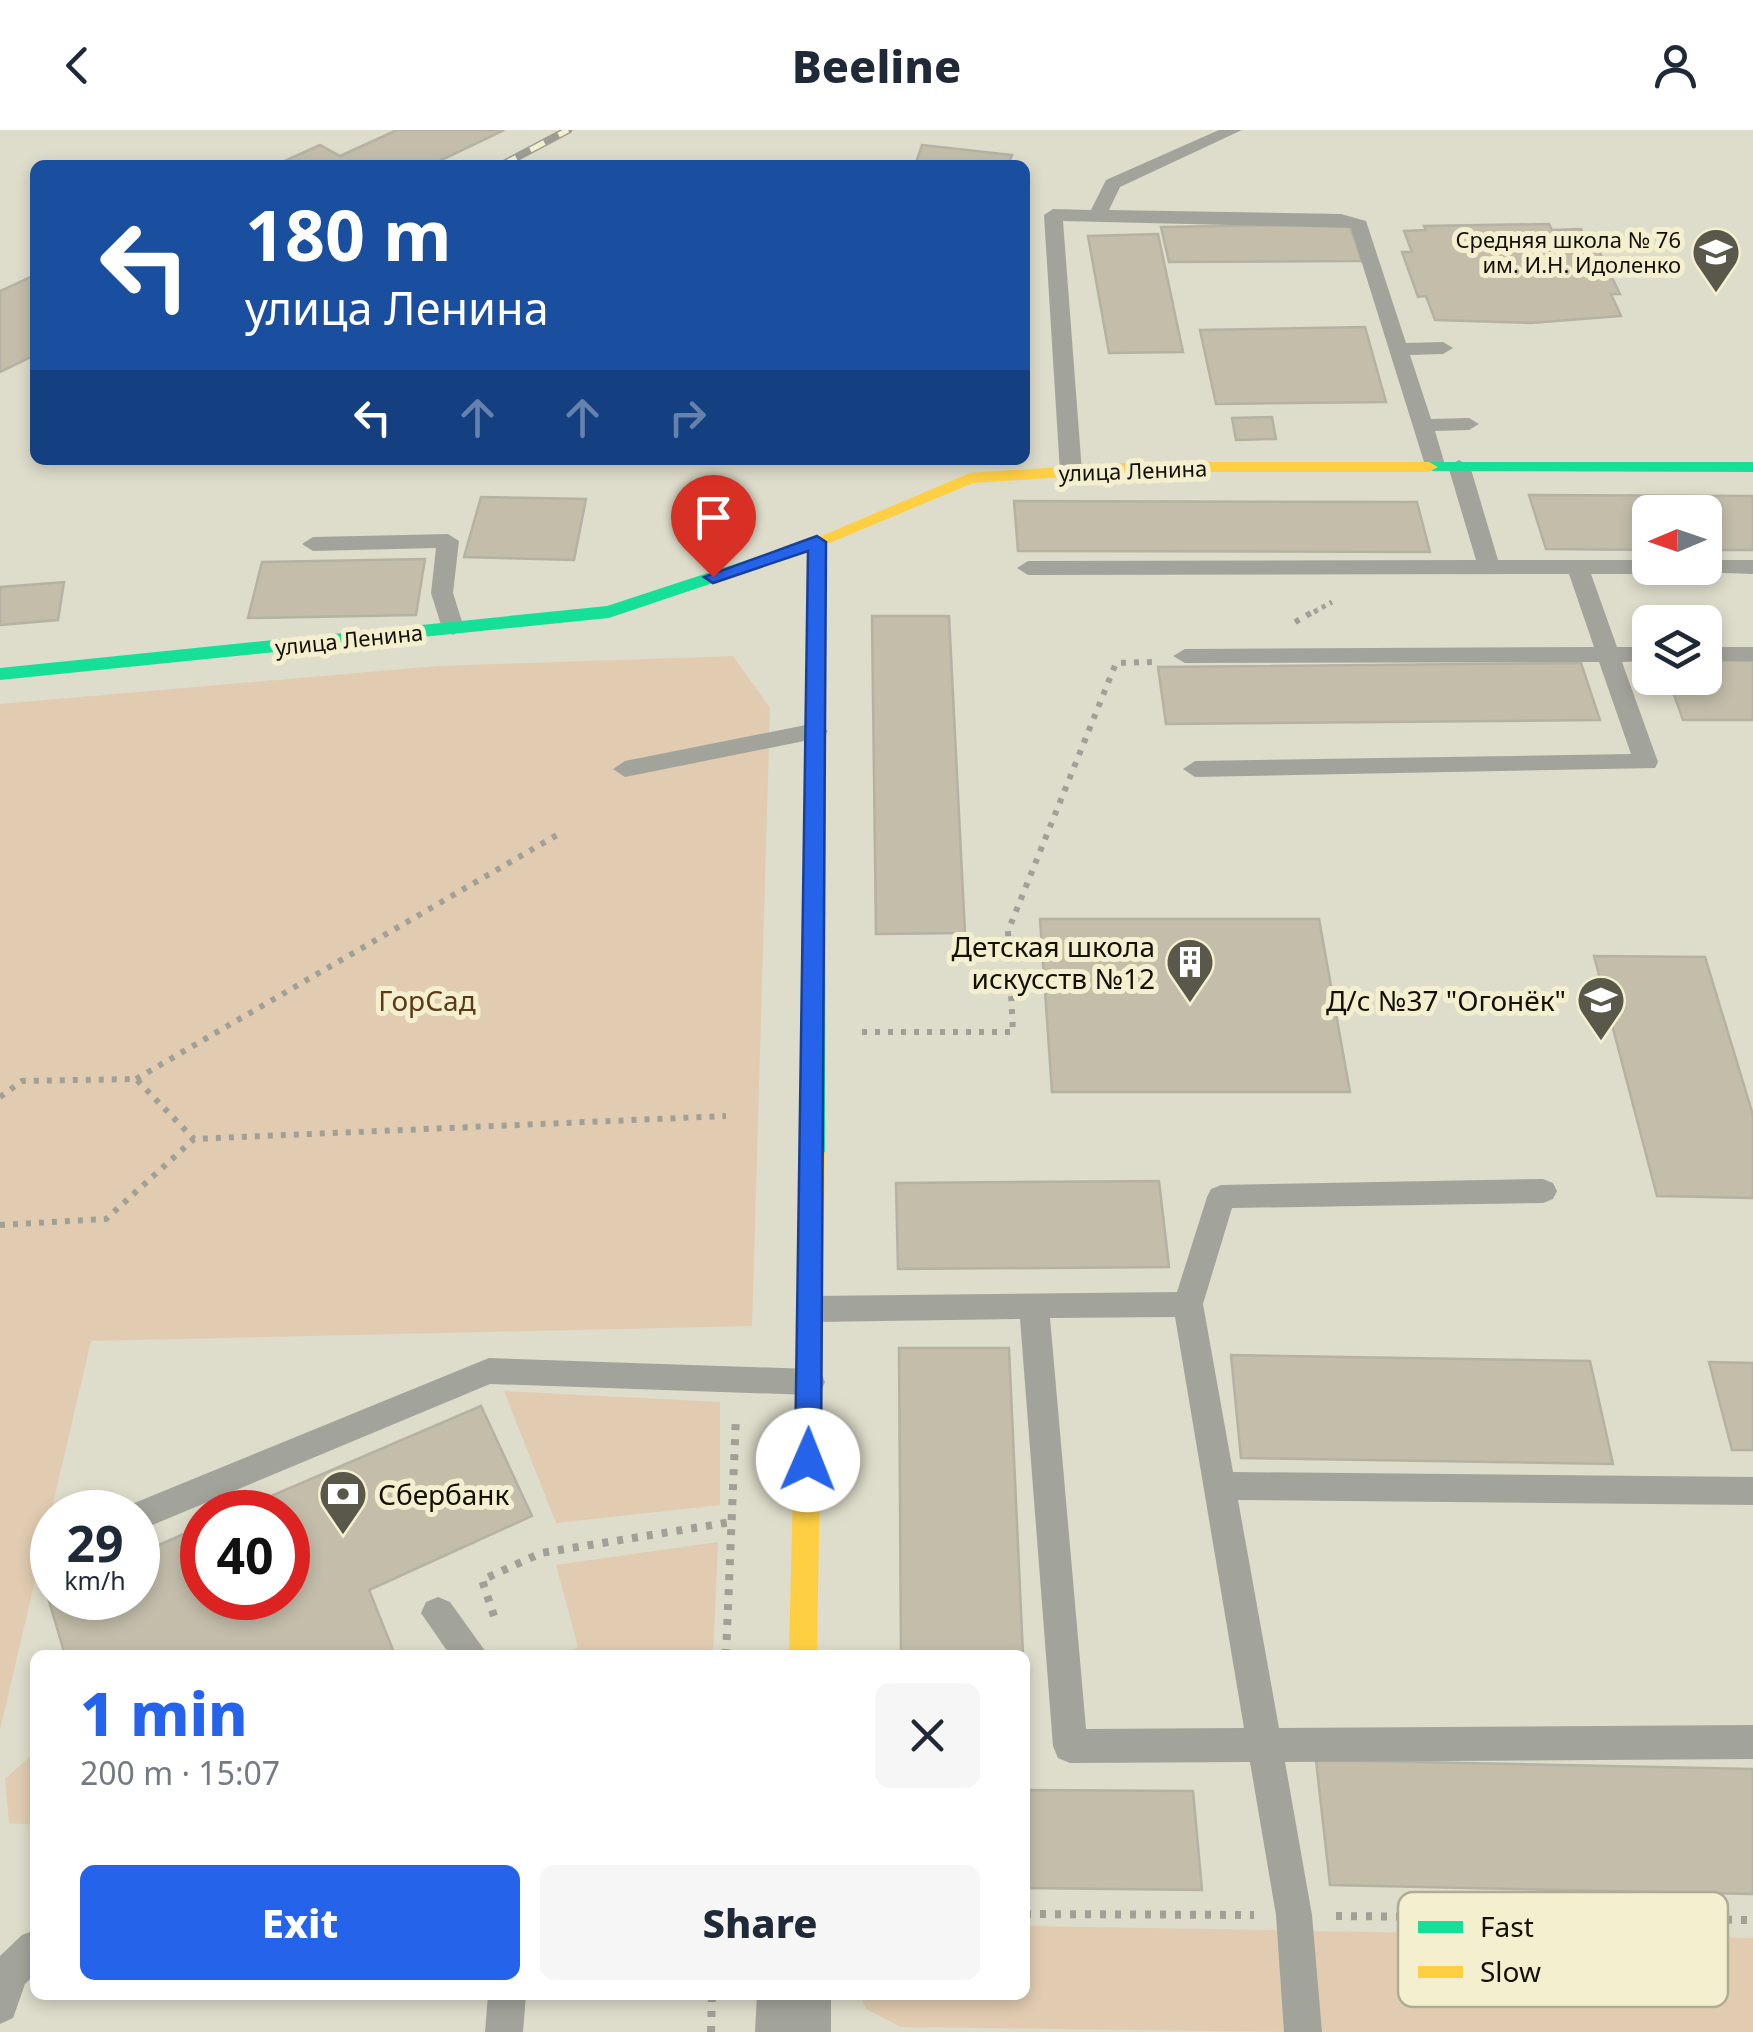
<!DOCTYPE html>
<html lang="en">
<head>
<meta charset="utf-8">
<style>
  :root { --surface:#fff; --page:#f6f6f7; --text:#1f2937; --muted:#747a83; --accent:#2563eb }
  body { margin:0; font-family:"Noto Sans",sans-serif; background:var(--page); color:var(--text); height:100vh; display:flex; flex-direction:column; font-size:38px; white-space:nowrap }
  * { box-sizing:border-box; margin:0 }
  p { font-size:32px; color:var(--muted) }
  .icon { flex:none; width:55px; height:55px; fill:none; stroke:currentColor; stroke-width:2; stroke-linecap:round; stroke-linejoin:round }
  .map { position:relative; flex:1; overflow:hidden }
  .drawer { position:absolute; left:30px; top:1520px; width:1000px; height:350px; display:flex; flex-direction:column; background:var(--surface); border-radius:15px; box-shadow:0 5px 15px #0003 }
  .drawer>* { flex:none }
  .hud { position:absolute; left:30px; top:30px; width:1000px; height:305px; border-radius:15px; box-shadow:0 5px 15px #0003; background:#1a4fa0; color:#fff; overflow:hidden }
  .needle { width:65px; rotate:268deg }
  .buttons { position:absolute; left:1632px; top:365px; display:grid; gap:20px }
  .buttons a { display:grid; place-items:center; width:90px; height:90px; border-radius:15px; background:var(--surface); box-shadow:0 5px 15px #0003; font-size:50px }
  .speed { position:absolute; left:30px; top:1360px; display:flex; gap:20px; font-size:50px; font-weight:700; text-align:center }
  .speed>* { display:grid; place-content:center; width:130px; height:130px; border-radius:50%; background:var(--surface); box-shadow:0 5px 15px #0003; line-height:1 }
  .speed small { font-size:25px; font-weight:400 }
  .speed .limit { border:15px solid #d22; background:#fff; color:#111 }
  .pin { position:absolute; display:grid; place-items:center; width:85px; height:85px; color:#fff; margin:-102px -42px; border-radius:50% 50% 50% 0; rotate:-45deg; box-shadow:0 0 10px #0007 }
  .pin .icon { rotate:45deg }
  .me { position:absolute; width:110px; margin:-55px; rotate:1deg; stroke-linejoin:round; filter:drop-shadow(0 0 8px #0008) }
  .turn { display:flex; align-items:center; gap:35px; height:210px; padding:0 50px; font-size:45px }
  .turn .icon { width:130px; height:130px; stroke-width:2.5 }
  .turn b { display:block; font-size:70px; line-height:85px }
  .lanes { display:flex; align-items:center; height:95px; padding:0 50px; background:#0003; justify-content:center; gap:50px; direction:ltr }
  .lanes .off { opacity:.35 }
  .round { display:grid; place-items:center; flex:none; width:105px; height:105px; border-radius:15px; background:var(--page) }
  .head { display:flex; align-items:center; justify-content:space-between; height:170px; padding:0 50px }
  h1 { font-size:60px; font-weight:800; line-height:75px; color:var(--accent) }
  .action { display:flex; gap:20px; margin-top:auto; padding:20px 50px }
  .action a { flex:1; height:115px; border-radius:15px; background:var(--accent); color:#fff; font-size:40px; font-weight:800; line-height:115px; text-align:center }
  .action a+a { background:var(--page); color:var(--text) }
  header { display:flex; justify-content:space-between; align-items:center; height:130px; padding:0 50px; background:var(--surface); font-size:45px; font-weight:800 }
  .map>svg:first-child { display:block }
  .green { fill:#e1ccb1 }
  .building { fill:#c3bdaa; stroke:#b5b2a4; stroke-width:2.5 }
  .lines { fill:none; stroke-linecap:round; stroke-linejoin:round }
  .path-far2 { stroke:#a1a097; stroke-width:5; stroke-dasharray:4 5; stroke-linecap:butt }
  .path-far1 { stroke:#a1a097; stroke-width:6; stroke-dasharray:5 8; stroke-linecap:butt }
  .path { stroke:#a1a097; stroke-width:8; stroke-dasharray:6 9; stroke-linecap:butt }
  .lane { fill:#a2a49b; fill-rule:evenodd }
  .street { fill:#a2a49b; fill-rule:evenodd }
  .fast { fill:#16e098; fill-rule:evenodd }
  .slow { fill:#ffcf43; fill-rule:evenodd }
  .rail-casing { stroke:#9d9d94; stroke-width:8 }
  .rail { stroke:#f4efcf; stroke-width:5; stroke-dasharray:16; stroke-linecap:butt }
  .route { fill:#2563eb; stroke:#184099; stroke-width:2.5 }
  .labels { text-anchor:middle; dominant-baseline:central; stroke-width:10; stroke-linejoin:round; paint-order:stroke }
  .far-poi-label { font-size:22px; fill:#131106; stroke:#f4efcf; text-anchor:end }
  .far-street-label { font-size:22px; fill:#131106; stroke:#f4efcf }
  .poi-label { font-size:28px; fill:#131106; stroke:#f4efcf; text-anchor:end }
  .park-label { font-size:28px; fill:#5b3a17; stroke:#f4efcf }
  .key { fill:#f4efcf; stroke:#b0ac93; stroke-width:2.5 }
  .key-label { font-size:28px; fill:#131106 }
</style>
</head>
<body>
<header><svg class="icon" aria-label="back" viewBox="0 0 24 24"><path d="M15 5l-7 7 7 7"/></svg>Beeline<svg class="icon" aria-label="person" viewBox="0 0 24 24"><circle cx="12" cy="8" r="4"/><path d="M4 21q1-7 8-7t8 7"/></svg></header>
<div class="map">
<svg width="1753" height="1902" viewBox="0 0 1753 1902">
  <rect width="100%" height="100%" fill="#dedcca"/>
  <g class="green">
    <path d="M733,526L770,578L752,1196L91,1211L0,1600V574L438,536Z"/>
    <path d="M504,1261L720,1272V1375L556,1393Z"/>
    <path d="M718,1412L713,1525H562L578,1517L556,1435Z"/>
    <path d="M35,1622V1695L9,1693L5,1649Z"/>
    <path d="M1025,1796L1279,1800L1287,1902L901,1897L866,1879L859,1865H1025Z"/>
    <path d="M1311,1801L1753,1808V1902H1321Z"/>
  </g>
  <g class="building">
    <path d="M397,0H504L431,35H276L320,15L340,26Z"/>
    <path d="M922,15L1012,25L1008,35H915Z"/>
    <path d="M1349,94L1362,131L1169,132L1161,97Z"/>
    <path d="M1549,94L1552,100L1581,99L1590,119H1598L1620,164H1611L1621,186L1531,193L1435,190L1426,166L1418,167L1402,122H1412L1404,101L1426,100L1424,96Z"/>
    <path d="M1158,104L1183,222L1109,223L1088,106Z"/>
    <path d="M35,145V225L0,242V161Z"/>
    <path d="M1365,197L1386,272L1216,274L1200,200Z"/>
    <path d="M1272,287L1276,309L1236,310L1232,288Z"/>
    <path d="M1529,365L1753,366V420H1705V382H1650V420L1546,419Z"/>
    <path d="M481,367L586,369L574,430L464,427Z"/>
    <path d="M1014,371L1417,372L1430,422L1018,421Z"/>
    <path d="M425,429L416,485L248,488L262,432Z"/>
    <path d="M64,452L58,490L0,495V457Z"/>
    <path d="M872,486H949L965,803L876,804Z"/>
    <path d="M1705,530L1753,531V590H1683L1668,548H1705Z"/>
    <path d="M1581,533L1600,590L1166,594L1158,537Z"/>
    <path d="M1040,789H1319L1350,962H1052Z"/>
    <path d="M1594,826L1705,827L1753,985V1068L1657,1066Z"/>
    <path d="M1159,1051L1169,1137L898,1139L896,1053Z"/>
    <path d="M899,1218H1009L1023,1525H901Z"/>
    <path d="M1231,1225L1590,1231L1613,1334L1241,1328Z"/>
    <path d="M1709,1232L1753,1233V1320H1732Z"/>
    <path d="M481,1276L532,1386L369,1460L395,1525H65L47,1464L52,1461V1468H138V1424L202,1396V1468H288V1382H234Z"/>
    <path d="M1316,1630L1753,1639V1764L1330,1755Z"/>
    <path d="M1025,1660L1193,1661L1202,1760L1025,1758Z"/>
  </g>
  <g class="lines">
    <path class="path-far2" d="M1314,482L1332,472"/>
    <g class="path-far1">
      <path d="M1295,492L1318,479"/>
      <path d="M862,902H1013L1008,801L1116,533L1152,532"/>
      <path d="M136,949L557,705"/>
      <path d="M0,967L22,951L136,949L194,1009"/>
      <path d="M0,1095L106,1089L194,1009L726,986"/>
    </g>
    <g class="path">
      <path d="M494,1486L482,1450L541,1423L731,1392"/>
      <path d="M726,1525L736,1286"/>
      <path d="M1025,1784L1254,1785"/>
      <path d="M1336,1786L1753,1790"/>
      <path d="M711,1902L712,1865"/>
    </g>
    <g class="lane">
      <path d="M1219,0H1242L1120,57L1109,80L1341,84L1366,91L1406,213L1443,212L1453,218L1443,224L1410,225L1431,289L1469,288L1479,294L1469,300L1435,301L1445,335L1442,339H1428L1425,335L1351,98L1063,91L1082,342L1071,348L1060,342L1044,85L1053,79L1091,80L1106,50Z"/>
      <path d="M1459,330L1470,336L1498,430H1650V438H1661L1650,444H1591L1617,517H1650V531L1622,532L1658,632L1655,638L1195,647L1183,639L1195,631L1631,624L1599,532L1185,533L1173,526L1185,519L1594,517L1569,444L1028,445L1017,438L1028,431L1476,430L1448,336Z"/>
      <path d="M448,404L459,411L453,463L464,498L453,505L442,498L431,463L436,418L313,421L302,414L313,407Z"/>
      <path d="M1705,430H1753V444L1697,442L1694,438H1705Z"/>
      <rect x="1705" y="517" width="48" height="14"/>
      <path d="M816,593L828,601L824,607L625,647L613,639L625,631Z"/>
      <path d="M1543,1049L1553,1053L1557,1061L1553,1069L1543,1073L1232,1078L1203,1174L1233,1342L1753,1347V1375L1238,1370L1279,1598L1753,1595V1629L1285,1632L1312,1785L1322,1902H1284L1276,1785L1250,1632L1070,1633L1058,1628L1053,1616L1020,1189L812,1192L801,1188L797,1179L801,1170L812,1166L1177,1162L1207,1067L1211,1059L1221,1055ZM1175,1187L1244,1598L1086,1599L1050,1188Z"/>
      <path d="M489,1228L810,1239L821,1243L825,1252L821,1261L810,1265L490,1254L138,1401V1382H124L127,1376Z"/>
      <path d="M438,1467L450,1472L488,1525H450L421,1483L426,1472Z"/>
      <path d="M35,1800V1844L25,1854L13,1888L0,1894V1826L22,1805Z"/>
      <path d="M488,1865H526L523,1902H485Z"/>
    </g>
    <path class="street" d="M757,1865H831V1902H755Z"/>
    <g class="fast">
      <path d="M1429,332H1753V342L1423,341L1420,337Z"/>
      <path d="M817,407L826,412L825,1023L821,1030H805L801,1023L808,421L609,488L0,550V538L607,476Z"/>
    </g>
    <g class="slow">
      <path d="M1138,332H1429L1438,337L1429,342H1138L973,353L820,417H808L805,413L970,343Z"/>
      <path d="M813,1014L821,1016L825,1023L817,1525H789L801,1023L805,1016Z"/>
    </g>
    <g class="rail-casing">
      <path id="rail" d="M502,35L568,0"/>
    </g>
    <use href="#rail" class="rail"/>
  </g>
  <path class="route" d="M817,406L826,412L821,1330L817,1338L808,1342L799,1338L795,1330L808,421L713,453L704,447Z"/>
  <defs>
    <g id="school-pin" transform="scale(2.5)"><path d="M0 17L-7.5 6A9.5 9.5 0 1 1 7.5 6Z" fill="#5a584b" stroke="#f4efcf"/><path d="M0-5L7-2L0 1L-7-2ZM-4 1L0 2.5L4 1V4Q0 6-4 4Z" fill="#fff"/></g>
    <g id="building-pin" transform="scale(2.5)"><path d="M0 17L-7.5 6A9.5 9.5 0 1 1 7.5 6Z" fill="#5a584b" stroke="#f4efcf"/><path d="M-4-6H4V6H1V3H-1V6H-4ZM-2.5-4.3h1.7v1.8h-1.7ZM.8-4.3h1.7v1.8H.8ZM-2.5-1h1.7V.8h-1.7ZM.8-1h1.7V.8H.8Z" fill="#fff"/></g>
    <g id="bank-pin" transform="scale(2.5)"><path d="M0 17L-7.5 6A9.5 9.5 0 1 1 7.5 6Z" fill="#5a584b" stroke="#f4efcf"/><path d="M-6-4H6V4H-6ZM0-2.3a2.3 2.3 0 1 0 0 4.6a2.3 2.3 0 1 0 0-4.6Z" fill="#fff"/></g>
  </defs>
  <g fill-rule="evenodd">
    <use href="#school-pin" x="1716" y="122"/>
    <use href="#building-pin" x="1190" y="832"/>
    <use href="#school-pin" x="1601" y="870"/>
    <use href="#bank-pin" x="343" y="1364"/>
  </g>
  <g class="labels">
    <g class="far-poi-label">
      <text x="1681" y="109">Средняя школа № 76<tspan x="1681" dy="25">им. И.Н. Идоленко</tspan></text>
    </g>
    <g class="far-street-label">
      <text transform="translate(1133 340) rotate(-2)">улица Ленина</text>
      <text transform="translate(349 509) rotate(-6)">улица Ленина</text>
    </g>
    <g class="poi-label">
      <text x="1155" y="816">Детская школа<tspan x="1155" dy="32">искусств №12</tspan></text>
      <text x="1566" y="870">Д/с №37 "Огонёк"</text>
      <text x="378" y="1364" text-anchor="start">Сбербанк</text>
    </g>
    <g class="park-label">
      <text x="427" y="870">ГорСад</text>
    </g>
  </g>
  <rect x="1398" y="1762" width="330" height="115" rx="15" class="key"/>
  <rect x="1418" y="1791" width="45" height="12" fill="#16e098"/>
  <rect x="1418" y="1836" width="45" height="12" fill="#ffcf43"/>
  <g class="key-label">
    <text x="1480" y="1807">Fast</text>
    <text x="1480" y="1852">Slow</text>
  </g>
</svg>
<div class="buttons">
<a><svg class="needle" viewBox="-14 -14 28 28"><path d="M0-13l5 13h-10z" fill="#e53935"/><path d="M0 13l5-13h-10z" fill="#747a83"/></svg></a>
<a><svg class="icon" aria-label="layers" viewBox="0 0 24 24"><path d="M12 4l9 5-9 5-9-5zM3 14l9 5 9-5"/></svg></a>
</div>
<div class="speed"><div>29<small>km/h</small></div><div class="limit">40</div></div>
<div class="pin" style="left:713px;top:447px;background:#d93025"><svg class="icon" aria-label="arrive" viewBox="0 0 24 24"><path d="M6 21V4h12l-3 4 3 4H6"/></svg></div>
<svg class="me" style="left:808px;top:1330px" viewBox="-20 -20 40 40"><circle r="19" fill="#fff"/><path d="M0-13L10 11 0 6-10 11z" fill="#2563eb"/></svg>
<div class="hud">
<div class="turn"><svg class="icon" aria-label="left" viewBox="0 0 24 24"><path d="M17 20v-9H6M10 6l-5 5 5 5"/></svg><div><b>180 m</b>улица Ленина</div></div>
<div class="lanes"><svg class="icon" aria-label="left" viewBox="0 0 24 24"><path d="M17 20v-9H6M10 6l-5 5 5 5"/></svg><svg class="icon off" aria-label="ahead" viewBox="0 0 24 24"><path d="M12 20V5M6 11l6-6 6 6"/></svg><svg class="icon off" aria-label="ahead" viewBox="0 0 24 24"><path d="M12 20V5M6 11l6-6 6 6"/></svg><svg class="icon off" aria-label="right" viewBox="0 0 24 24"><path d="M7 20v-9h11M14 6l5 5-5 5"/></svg></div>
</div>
<section class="drawer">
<div class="head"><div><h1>1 min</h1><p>200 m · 15:07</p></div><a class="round"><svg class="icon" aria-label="close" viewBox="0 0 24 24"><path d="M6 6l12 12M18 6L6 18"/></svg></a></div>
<div class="action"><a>Exit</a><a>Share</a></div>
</section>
</div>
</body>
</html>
